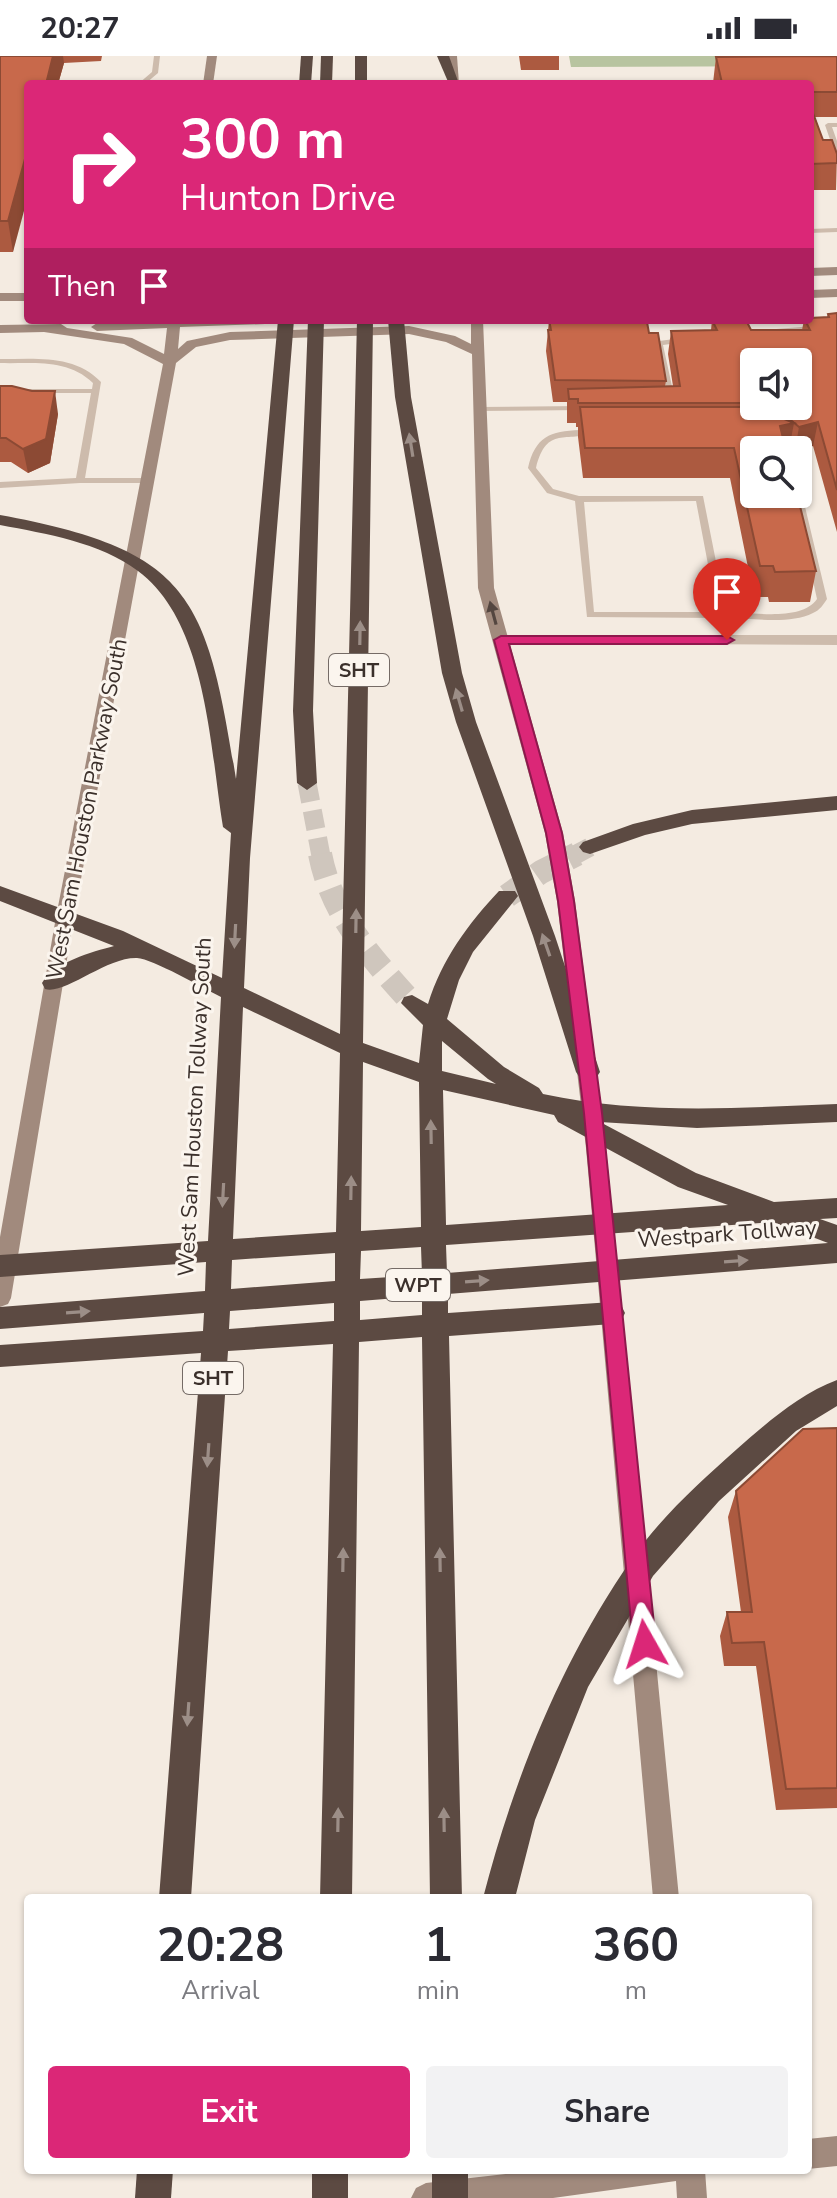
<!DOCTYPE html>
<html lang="en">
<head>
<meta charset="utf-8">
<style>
  :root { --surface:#fff; --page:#f2f2f3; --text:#2b2b33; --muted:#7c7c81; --accent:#db2777 }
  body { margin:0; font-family:"Nunito Sans",sans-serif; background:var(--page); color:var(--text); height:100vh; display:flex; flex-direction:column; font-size:30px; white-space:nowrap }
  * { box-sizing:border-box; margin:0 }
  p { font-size:26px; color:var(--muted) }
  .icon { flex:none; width:44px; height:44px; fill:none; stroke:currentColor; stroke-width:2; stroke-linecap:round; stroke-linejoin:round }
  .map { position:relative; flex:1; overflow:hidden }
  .details { position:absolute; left:24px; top:1838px; width:788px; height:280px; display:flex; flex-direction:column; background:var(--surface); border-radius:8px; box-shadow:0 2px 6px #0004 }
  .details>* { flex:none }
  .guide { position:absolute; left:24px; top:24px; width:790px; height:244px; border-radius:8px; box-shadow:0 2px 6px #0004; background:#db2777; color:#fff; overflow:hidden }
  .buttons { position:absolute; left:740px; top:292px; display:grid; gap:16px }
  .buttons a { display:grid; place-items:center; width:72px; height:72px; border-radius:8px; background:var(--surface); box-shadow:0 2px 6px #0004; font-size:40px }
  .pin { position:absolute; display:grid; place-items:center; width:68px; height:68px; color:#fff; margin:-82px -34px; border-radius:50% 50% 50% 0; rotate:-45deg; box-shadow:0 0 8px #0007 }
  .pin .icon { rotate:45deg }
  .me { position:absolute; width:88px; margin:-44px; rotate:354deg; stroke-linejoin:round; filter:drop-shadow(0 0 6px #0008) }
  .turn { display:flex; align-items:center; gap:28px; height:168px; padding:0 24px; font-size:36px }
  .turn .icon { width:104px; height:104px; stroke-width:2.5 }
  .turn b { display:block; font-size:56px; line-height:68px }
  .then { display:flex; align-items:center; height:76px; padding:0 24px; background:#0003; gap:16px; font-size:30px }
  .eta { display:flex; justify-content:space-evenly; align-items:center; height:136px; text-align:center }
  .eta b { font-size:48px; font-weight:700; line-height:56px }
  .cta { display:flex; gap:16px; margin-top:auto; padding:16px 24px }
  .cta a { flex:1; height:92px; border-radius:8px; background:var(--accent); color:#fff; font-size:32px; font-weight:700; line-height:92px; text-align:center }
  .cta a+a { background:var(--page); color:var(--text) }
  .status { display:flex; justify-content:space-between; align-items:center; height:56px; padding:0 40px; background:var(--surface); direction:ltr }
  .status svg { height:22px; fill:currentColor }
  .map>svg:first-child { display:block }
  .green { fill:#b8c4a0 }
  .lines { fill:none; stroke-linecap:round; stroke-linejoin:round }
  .motorway-tunnel-far1 { stroke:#cfc6bd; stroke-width:19; stroke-dasharray:19 9; stroke-linecap:butt }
  .motorway-tunnel { stroke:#cfc6bd; stroke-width:24; stroke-dasharray:24 12; stroke-linecap:butt }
  .service { fill:#cdbbac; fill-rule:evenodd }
  .minor { fill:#cdbbac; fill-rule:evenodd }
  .secondary { fill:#a18a7d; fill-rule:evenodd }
  .motorway { fill:#5c4a42; fill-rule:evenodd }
  .wall { fill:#ac5a40; fill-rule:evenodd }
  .shaded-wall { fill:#8c4a34 }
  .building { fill:#c8694b; stroke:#8c4a34; stroke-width:2 }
  .oneway { fill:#9c8e87 }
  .oneway2 { fill:#544640 }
  .route { fill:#db2777; stroke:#8e194d; stroke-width:2 }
  .labels { text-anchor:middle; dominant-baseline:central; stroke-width:6; stroke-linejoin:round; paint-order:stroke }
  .shield { fill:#fbf5ee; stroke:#756b66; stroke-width:2 }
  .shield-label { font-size:20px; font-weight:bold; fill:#3b302b }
  .street-label { font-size:22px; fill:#3b302b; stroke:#fbf5ee }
</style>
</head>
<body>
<div class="status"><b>20:27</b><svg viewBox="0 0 49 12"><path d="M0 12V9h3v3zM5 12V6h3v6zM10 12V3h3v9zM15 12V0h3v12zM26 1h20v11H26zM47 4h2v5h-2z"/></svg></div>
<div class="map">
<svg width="837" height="2142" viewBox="0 0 837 2142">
  <rect width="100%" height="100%" fill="#f4ebe1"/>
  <path class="green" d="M569,0H837V10L571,11Z"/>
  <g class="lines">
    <g class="motorway-tunnel-far1">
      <path d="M307,727L321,800"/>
      <path d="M573,800L590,791"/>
    </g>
    <g class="motorway-tunnel">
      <path d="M320,798C332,860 371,901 412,947"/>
      <path d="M507,840L541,816L577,798"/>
    </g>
    <g class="service">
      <path d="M154,0H160L158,17L145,28H138L152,16Z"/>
      <path d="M828,67H837V71H832L837,85V97L834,95L825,69Z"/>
      <path d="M837,172V176L810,177V173Z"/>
      <path d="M837,268V272L764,278L760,276L764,274Z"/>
      <path d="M682,282L686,284L685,286L663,289L675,344L671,346L667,344L655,287L659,285Z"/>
      <path d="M0,303C35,303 75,298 101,326L85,422H148L152,425L151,427H80L0,432V426L76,422L91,337H0V333H92L93,327C67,302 33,308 0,307Z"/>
      <path d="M581,350L585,352L584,354L478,355L474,353L478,351Z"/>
      <path d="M580,374H591L595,376C567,388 547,368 536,412L553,433L579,440H703L726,556C752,556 801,566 817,543L794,438H798V433L801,434L827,543C823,549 820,554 813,557C789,569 753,562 727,562L732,584L727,587L722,584L718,562L587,561L575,445L547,437L528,412C535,381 550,375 580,374ZM696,445L717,556H594L584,446Z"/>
    </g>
    <path class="minor" d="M501,579H837V589L495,587V581Z"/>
    <g class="secondary">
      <path d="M207,0H217L213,28H203Z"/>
      <path d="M447,0H457L459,28H449Z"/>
      <path d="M837,211V219L810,220V212Z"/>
      <path d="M837,233V241L810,242V234Z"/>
      <rect x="0" y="237" width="28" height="8"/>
      <path d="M168,264H271L265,268L180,271L178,293L187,285L230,276L409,270L455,280L471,288V264H483L494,532L563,777L575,845L606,1092L679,1842H653L586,1092L557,845L545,777L478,532L472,298L446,286L409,278L230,284L196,291L176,307L74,861L11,1242L8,1248L0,1251V1181L56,861L163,308L124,288L44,276L0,277V269L61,268L67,272L132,282L164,298L167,272L97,275L91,271L97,267Z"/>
      <path d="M837,2080V2110L808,2113V2083Z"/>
      <path d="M541,2114H705L707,2142H677L676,2125L553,2142H411L416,2132L426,2127Z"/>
    </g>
    <g class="motorway">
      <path d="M301,0H313L311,28H299Z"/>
      <path d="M321,0H333L332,28H320Z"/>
      <rect x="355" y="0" width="12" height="28"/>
      <path d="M437,0H449L459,28H449Z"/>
      <path d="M278,264H294L250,802L244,932L340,978L357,264H373L363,987L419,1007L423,969L401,947L404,941L412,939L428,948C442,903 468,868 499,835H515L518,840L473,896L459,924L447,963L504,1011L539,1032L543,1038C640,1059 738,1052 837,1048V1066L697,1072L600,1066L696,1117L774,1146L837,1142V1162L820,1163L837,1169V1207L448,1238V1257L612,1246L621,1249L625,1257L621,1265L612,1268L449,1280L462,1842H430L422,1281L359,1286L352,1842H320L333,1288L228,1295L191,1842H159L201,1297L0,1311V1289L203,1275L204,1257L0,1273V1251L205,1235L206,1206L0,1221V1199L208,1185L221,941C203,932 153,903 137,902C106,901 65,939 45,933L42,927C54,906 92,896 114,890L0,845V830L123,875L222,922L231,777L223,771C210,692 207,566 138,515C99,486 47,478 0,469V459C191,494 207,540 236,723ZM243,951L340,997L336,1176L233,1183ZM442,985L488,1023L496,1028L442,1015ZM363,1006L419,1026L421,1171L361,1175ZM443,1034L554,1059L558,1066L678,1131L728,1149L446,1169ZM773,1166L828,1187L447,1217L446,1189ZM421,1191L422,1219L360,1223L361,1195ZM335,1197V1225L231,1233L232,1204ZM422,1240V1259L360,1264V1245ZM334,1247V1265L229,1273L230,1255Z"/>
      <path d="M308,264H324L313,655L317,727L307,734L297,727L293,655Z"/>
      <path d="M388,264H404L411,341L462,617L476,666L555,880L600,1016L596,1022L588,1025L580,1022L576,1016L533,880L456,666L442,617L395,341Z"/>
      <path d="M837,740V754L692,768L645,779L590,798L583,796L579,791L583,786L633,768L692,754Z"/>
      <path d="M837,1324V1350L796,1375L719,1445L653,1520L588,1631L535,1764L515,1842H483C514,1722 561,1605 632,1503C660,1462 700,1426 737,1393C767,1367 799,1338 837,1324Z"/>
      <path d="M137,2114H173L171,2142H135Z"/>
      <rect x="312" y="2114" width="36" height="28"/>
      <rect x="432" y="2114" width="36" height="28"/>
    </g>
  </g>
  <g class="wall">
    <path d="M0,0H102L101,5L64,7L58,28H28L13,196H0Z"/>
    <path d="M519,0H559V14H521Z"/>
    <path d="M837,0V61H815L823,84L837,98L836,134H810V28L713,27L716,1Z"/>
    <path d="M837,257V476L813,390L798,394H793L790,391L789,394H754L816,515L810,546H769L768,541H754L730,422H583L578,381V371H576V367H567V346H553L546,295L549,264L618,266L649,277L666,325L665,330H673L668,298L671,275L711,274L712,264L751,274H802L804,264L827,261L828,258ZM754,306L798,350H754Z"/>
    <path d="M0,330L58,358L50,407L28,417L11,406H0Z"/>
    <path d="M837,1372V1752L776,1754L756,1610H724L720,1580L727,1556H741L728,1461L736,1435Z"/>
  </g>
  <g class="shaded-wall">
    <path d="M53,0H63L64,7L58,28H46Z"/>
    <path d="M28,92V140L13,196L8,165Z"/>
    <path d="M55,335L58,358L50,407L28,417L23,393Z"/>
    <path d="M818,366L813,390L798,394H795L799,371Z"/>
    <path d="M794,367L789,394H776L780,370Z"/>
  </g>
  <g class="building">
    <path d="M0,0H53L46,28H28V92L8,165H0Z"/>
    <path d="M837,0V36H810V28L669,27H722L716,1Z"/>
    <path d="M810,49L823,84H832L837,98V107L810,108Z"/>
    <path d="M837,257V434L818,366L799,371L774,350H798V306H754V347H578V343H569L568,333L680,330L671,275L717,274L712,264H746L751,274H810L805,264H810V262L829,261L828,258Z"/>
    <path d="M549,264H618V266H647L649,277H658L666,325L555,324L548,274H551Z"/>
    <path d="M0,330H12L32,335H55L46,383L23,393L6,382H0Z"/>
    <path d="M580,351H755L794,367L780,370L786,394H754V438H797L816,515L775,516L773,510H760L734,392H585Z"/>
    <path d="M837,1372V1732L786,1733L764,1586L732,1587L727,1556H752L736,1435L803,1373Z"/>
  </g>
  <defs><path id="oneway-solid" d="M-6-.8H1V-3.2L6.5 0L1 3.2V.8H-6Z" transform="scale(2)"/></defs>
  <g class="oneway">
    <use href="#oneway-solid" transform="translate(411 389) rotate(-99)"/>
    <use href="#oneway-solid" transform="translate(360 577) rotate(-89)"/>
    <use href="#oneway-solid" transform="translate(459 644) rotate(-106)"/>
    <use href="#oneway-solid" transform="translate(356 865) rotate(-89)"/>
    <use href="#oneway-solid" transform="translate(235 880) rotate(93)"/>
    <use href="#oneway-solid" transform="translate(546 889) rotate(-109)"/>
    <use href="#oneway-solid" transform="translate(431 1076) rotate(-91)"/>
    <use href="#oneway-solid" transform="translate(351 1132) rotate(-89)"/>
    <use href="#oneway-solid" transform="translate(223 1139) rotate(93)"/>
    <use href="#oneway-solid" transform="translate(736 1205) rotate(-4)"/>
    <use href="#oneway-solid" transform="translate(477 1225) rotate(-4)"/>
    <use href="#oneway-solid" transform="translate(78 1256) rotate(-4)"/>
    <use href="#oneway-solid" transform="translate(208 1399) rotate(94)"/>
    <use href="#oneway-solid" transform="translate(343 1504) rotate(-89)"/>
    <use href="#oneway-solid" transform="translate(440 1504) rotate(-91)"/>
    <use href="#oneway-solid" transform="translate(188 1658) rotate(94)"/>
    <use href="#oneway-solid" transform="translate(338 1764) rotate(-89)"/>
    <use href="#oneway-solid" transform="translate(444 1764) rotate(-91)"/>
  </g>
  <use class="oneway2" href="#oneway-solid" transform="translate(493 557) rotate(-105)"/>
  <path class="route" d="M501,580H727L734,584L727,588H509L562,777L574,845L602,1057L656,1588L653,1596L645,1599L637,1596L633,1588L584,1057L558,845L546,777L494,584Z"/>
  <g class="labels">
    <g class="shield">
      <rect x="329" y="598" width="60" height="32" rx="6"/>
      <rect x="386" y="1213" width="64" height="32" rx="6"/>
      <rect x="183" y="1306" width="60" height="32" rx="6"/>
    </g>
    <g class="shield-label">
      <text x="359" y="614">SHT</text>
      <text x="418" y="1229">WPT</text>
      <text x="213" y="1322">SHT</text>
    </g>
    <g class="street-label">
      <text transform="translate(87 753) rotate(-79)">West Sam Houston Parkway South</text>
      <text transform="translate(195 1051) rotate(-87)">West Sam Houston Tollway South</text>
      <text transform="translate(727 1178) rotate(-4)">Westpark Tollway</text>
    </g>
  </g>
</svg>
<div class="buttons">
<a><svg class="icon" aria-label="sound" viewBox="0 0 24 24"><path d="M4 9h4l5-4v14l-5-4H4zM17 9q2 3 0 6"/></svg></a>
<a><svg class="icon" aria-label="search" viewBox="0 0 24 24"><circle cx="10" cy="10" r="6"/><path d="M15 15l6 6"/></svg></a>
</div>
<div class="pin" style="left:727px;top:584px;background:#d93025"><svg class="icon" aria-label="arrive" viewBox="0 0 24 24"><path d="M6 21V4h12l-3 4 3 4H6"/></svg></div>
<svg class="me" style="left:645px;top:1588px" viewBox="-20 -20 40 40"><path d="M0-17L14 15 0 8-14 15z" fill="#db2777" stroke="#fff" stroke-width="4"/></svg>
<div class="guide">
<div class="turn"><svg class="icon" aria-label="right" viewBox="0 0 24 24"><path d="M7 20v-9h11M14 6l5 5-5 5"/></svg><div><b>300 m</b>Hunton Drive</div></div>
<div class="then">Then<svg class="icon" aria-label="arrive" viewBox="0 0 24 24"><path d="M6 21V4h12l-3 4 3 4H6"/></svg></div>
</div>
<section class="details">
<div class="eta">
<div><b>20:28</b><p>Arrival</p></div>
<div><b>1</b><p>min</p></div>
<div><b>360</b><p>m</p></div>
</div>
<div class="cta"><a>Exit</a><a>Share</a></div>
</section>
</div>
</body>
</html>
